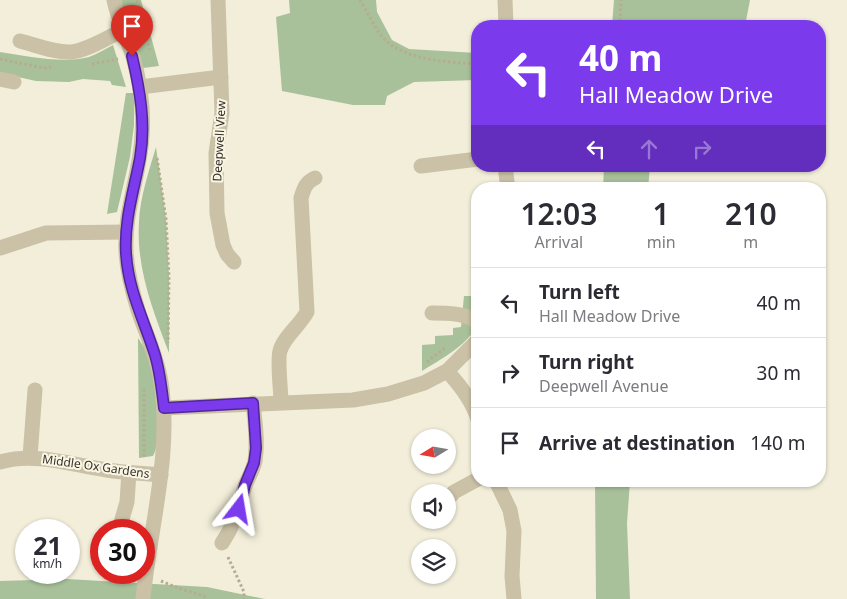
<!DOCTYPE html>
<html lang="en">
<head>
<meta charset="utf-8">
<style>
  :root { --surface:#fff; --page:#f7f7f7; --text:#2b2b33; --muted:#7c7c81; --line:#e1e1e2 }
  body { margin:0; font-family:"Noto Sans",sans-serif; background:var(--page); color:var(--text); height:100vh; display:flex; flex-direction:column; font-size:19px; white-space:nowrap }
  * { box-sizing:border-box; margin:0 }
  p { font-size:16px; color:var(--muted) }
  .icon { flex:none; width:28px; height:28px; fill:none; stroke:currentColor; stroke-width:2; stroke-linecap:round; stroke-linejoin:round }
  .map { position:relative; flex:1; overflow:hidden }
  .details { position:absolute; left:471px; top:182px; width:355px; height:305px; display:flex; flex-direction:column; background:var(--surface); border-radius:20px; box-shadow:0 1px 4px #0004 }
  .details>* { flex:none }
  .hud { position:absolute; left:471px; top:20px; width:355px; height:152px; border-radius:20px; box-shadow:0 1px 4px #0004; background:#7c3aed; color:#fff; overflow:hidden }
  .needle { width:32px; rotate:259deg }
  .controls { position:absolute; left:411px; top:429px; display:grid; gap:10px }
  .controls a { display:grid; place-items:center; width:45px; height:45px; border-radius:50%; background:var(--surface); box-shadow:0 1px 4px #0004; font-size:25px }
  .speed { position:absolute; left:15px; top:519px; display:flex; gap:10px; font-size:25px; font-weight:700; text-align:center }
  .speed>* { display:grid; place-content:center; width:65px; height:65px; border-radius:50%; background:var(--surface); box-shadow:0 1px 4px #0004; line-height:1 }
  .speed small { font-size:12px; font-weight:400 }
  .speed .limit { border:8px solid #d22; background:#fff; color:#111 }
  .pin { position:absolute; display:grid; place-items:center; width:42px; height:42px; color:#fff; margin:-51px -21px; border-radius:50% 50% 50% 0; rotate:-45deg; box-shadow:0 0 5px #0007 }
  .pin .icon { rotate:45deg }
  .me { position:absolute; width:55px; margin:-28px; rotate:14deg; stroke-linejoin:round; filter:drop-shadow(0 0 4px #0008) }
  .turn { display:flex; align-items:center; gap:18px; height:105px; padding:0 25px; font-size:22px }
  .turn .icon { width:65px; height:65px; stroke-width:2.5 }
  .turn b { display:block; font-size:35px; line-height:42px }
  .lanes { display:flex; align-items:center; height:48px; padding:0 25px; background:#0003; justify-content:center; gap:25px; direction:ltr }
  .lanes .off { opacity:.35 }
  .eta { display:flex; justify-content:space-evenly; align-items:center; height:85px; text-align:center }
  .eta b { font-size:30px; font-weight:600; line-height:35px }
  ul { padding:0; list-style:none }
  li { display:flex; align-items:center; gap:15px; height:70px; padding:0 25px; border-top:1px solid var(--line) }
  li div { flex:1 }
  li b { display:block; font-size:19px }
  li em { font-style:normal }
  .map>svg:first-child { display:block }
  .green { fill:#a8c19a }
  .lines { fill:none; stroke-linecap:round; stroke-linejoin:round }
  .path { stroke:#b6ac90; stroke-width:3; stroke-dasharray:2.5 2.5; stroke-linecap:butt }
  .minor { stroke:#cac1a6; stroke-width:15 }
  .route-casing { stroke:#51269a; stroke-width:12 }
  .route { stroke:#7c3aed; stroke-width:9 }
  .labels { text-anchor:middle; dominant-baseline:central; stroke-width:4; stroke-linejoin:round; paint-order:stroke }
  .street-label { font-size:12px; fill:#363027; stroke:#faf6e6 }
</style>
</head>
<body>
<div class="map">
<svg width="847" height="599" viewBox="0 0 847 599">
  <rect width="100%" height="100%" fill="#f2eeda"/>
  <g class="green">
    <path d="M114,0H141L159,66L135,69Z"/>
    <path d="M289,0H376L377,12L392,40L409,49L477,53V80L414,82L387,96L385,105H353L282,91L276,17L290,13Z"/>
    <path d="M614,0H750L745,26H612Z"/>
    <path d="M113,45L126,87L112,85L110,81L83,79L69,82L36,81L0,73V52C28,56 61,64 89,57C97,54 105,49 113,45Z"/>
    <path d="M126,93H134V125L130,157L117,212L107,214Z"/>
    <path d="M156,147L166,219L169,277V353C153,311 136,268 139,222C140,197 149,171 156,147Z"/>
    <path d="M604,166H650L648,189H603Z"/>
    <path d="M464,296H477C477,304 480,315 477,323C473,342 438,361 422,371V345L435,344V336L453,335V328L461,327Z"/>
    <path d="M138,338C142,344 147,351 149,359C155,375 163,443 153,456L139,458Z"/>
    <path d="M595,481H630L627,523L630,599H596Z"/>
    <path d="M67,579L207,587L265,599H0V581Z"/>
  </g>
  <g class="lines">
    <g class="path">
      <path d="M137,0L150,50"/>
      <path d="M360,0C367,11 376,31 385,40C409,61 447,62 478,64"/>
      <path d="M620,26L621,0"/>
      <path d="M0,59L44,68L51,67"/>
      <path d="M92,64L118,59"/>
      <path d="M157,158L166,219L169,277L168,343"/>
      <path d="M427,362L446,347"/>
      <path d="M144,389V458"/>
      <path d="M228,557L244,592V599"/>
      <path d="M161,581L178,588L204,596L206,599"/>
    </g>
    <g class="minor">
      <path d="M114,0C118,20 127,38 133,57C140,82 144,110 142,136C140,175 124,211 126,251C127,271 132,291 138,310C146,334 157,356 161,382C172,455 150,526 143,599"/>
      <path d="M218,0L222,113L216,153L217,213L223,245L227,254L234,262"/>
      <path d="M505,0L506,26"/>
      <path d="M20,41C36,45 55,53 71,52C86,51 109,37 123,30"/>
      <path d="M0,79L14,82"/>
      <path d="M140,87L221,77"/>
      <path d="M421,166L478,159"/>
      <path d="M505,166L508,189"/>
      <path d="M0,248L46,233L126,232"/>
      <path d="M432,313C448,313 464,313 478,322"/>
      <path d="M447,371C460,385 472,401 478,419"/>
      <path d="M281,402C281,391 277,360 280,351C283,338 300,325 307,312L301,198C304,188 306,182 315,178"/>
      <path d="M164,408L353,400L388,394L424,383L447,371L478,340"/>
      <path d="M30,457L35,390"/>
      <path d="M0,462C36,452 72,465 107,470C125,473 143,473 161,475"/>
      <path d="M496,481L510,510L514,531L512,576L514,599"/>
      <path d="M448,499L454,492L478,479"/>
      <path d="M120,526L127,502L129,472"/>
      <path d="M222,543C235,524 238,508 245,486C248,478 253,470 255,461C258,442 255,422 253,403"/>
    </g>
  </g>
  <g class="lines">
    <g class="route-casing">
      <path id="route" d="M132,56C140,90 146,124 140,158C134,190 124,220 126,253C128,290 144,320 155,355C160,372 162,390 164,408L253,403L256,448L254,463L245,485L239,509"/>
    </g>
    <use href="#route" class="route"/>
  </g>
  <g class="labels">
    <g class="street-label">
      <text transform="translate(219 141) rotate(-87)">Deepwell View</text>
      <text transform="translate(96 466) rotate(8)">Middle Ox Gardens</text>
    </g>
  </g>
</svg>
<div class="controls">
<a><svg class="needle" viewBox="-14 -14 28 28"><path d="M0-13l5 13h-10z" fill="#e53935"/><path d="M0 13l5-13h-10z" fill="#7c7c81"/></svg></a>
<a><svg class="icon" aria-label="sound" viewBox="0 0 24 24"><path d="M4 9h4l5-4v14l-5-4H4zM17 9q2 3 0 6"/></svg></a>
<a><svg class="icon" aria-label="layers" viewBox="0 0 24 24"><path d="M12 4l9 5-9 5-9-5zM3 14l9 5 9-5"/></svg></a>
</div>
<div class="speed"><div>21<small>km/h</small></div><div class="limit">30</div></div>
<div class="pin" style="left:132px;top:56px;background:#d93025"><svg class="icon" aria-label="arrive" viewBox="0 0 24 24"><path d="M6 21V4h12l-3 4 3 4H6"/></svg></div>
<svg class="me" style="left:239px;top:509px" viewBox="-20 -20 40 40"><path d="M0-17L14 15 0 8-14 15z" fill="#7c3aed" stroke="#fff" stroke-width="4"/></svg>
<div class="hud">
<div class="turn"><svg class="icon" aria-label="left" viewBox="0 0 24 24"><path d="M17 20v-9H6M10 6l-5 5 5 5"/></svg><div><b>40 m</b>Hall Meadow Drive</div></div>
<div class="lanes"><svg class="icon" aria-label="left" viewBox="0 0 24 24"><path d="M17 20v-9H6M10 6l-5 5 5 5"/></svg><svg class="icon off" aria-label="ahead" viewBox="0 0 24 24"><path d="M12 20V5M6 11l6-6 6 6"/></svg><svg class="icon off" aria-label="right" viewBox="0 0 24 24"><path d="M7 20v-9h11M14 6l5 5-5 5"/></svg></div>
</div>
<section class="details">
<div class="eta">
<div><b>12:03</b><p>Arrival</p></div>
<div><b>1</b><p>min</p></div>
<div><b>210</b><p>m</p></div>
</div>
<ul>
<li><svg class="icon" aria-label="left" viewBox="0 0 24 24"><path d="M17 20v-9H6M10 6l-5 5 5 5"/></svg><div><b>Turn left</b><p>Hall Meadow Drive</p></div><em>40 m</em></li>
<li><svg class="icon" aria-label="right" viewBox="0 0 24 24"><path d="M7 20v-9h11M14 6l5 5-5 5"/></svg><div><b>Turn right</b><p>Deepwell Avenue</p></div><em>30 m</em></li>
<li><svg class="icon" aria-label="arrive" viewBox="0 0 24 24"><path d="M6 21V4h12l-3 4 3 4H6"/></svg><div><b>Arrive at destination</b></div><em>140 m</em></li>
</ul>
</section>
</div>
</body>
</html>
